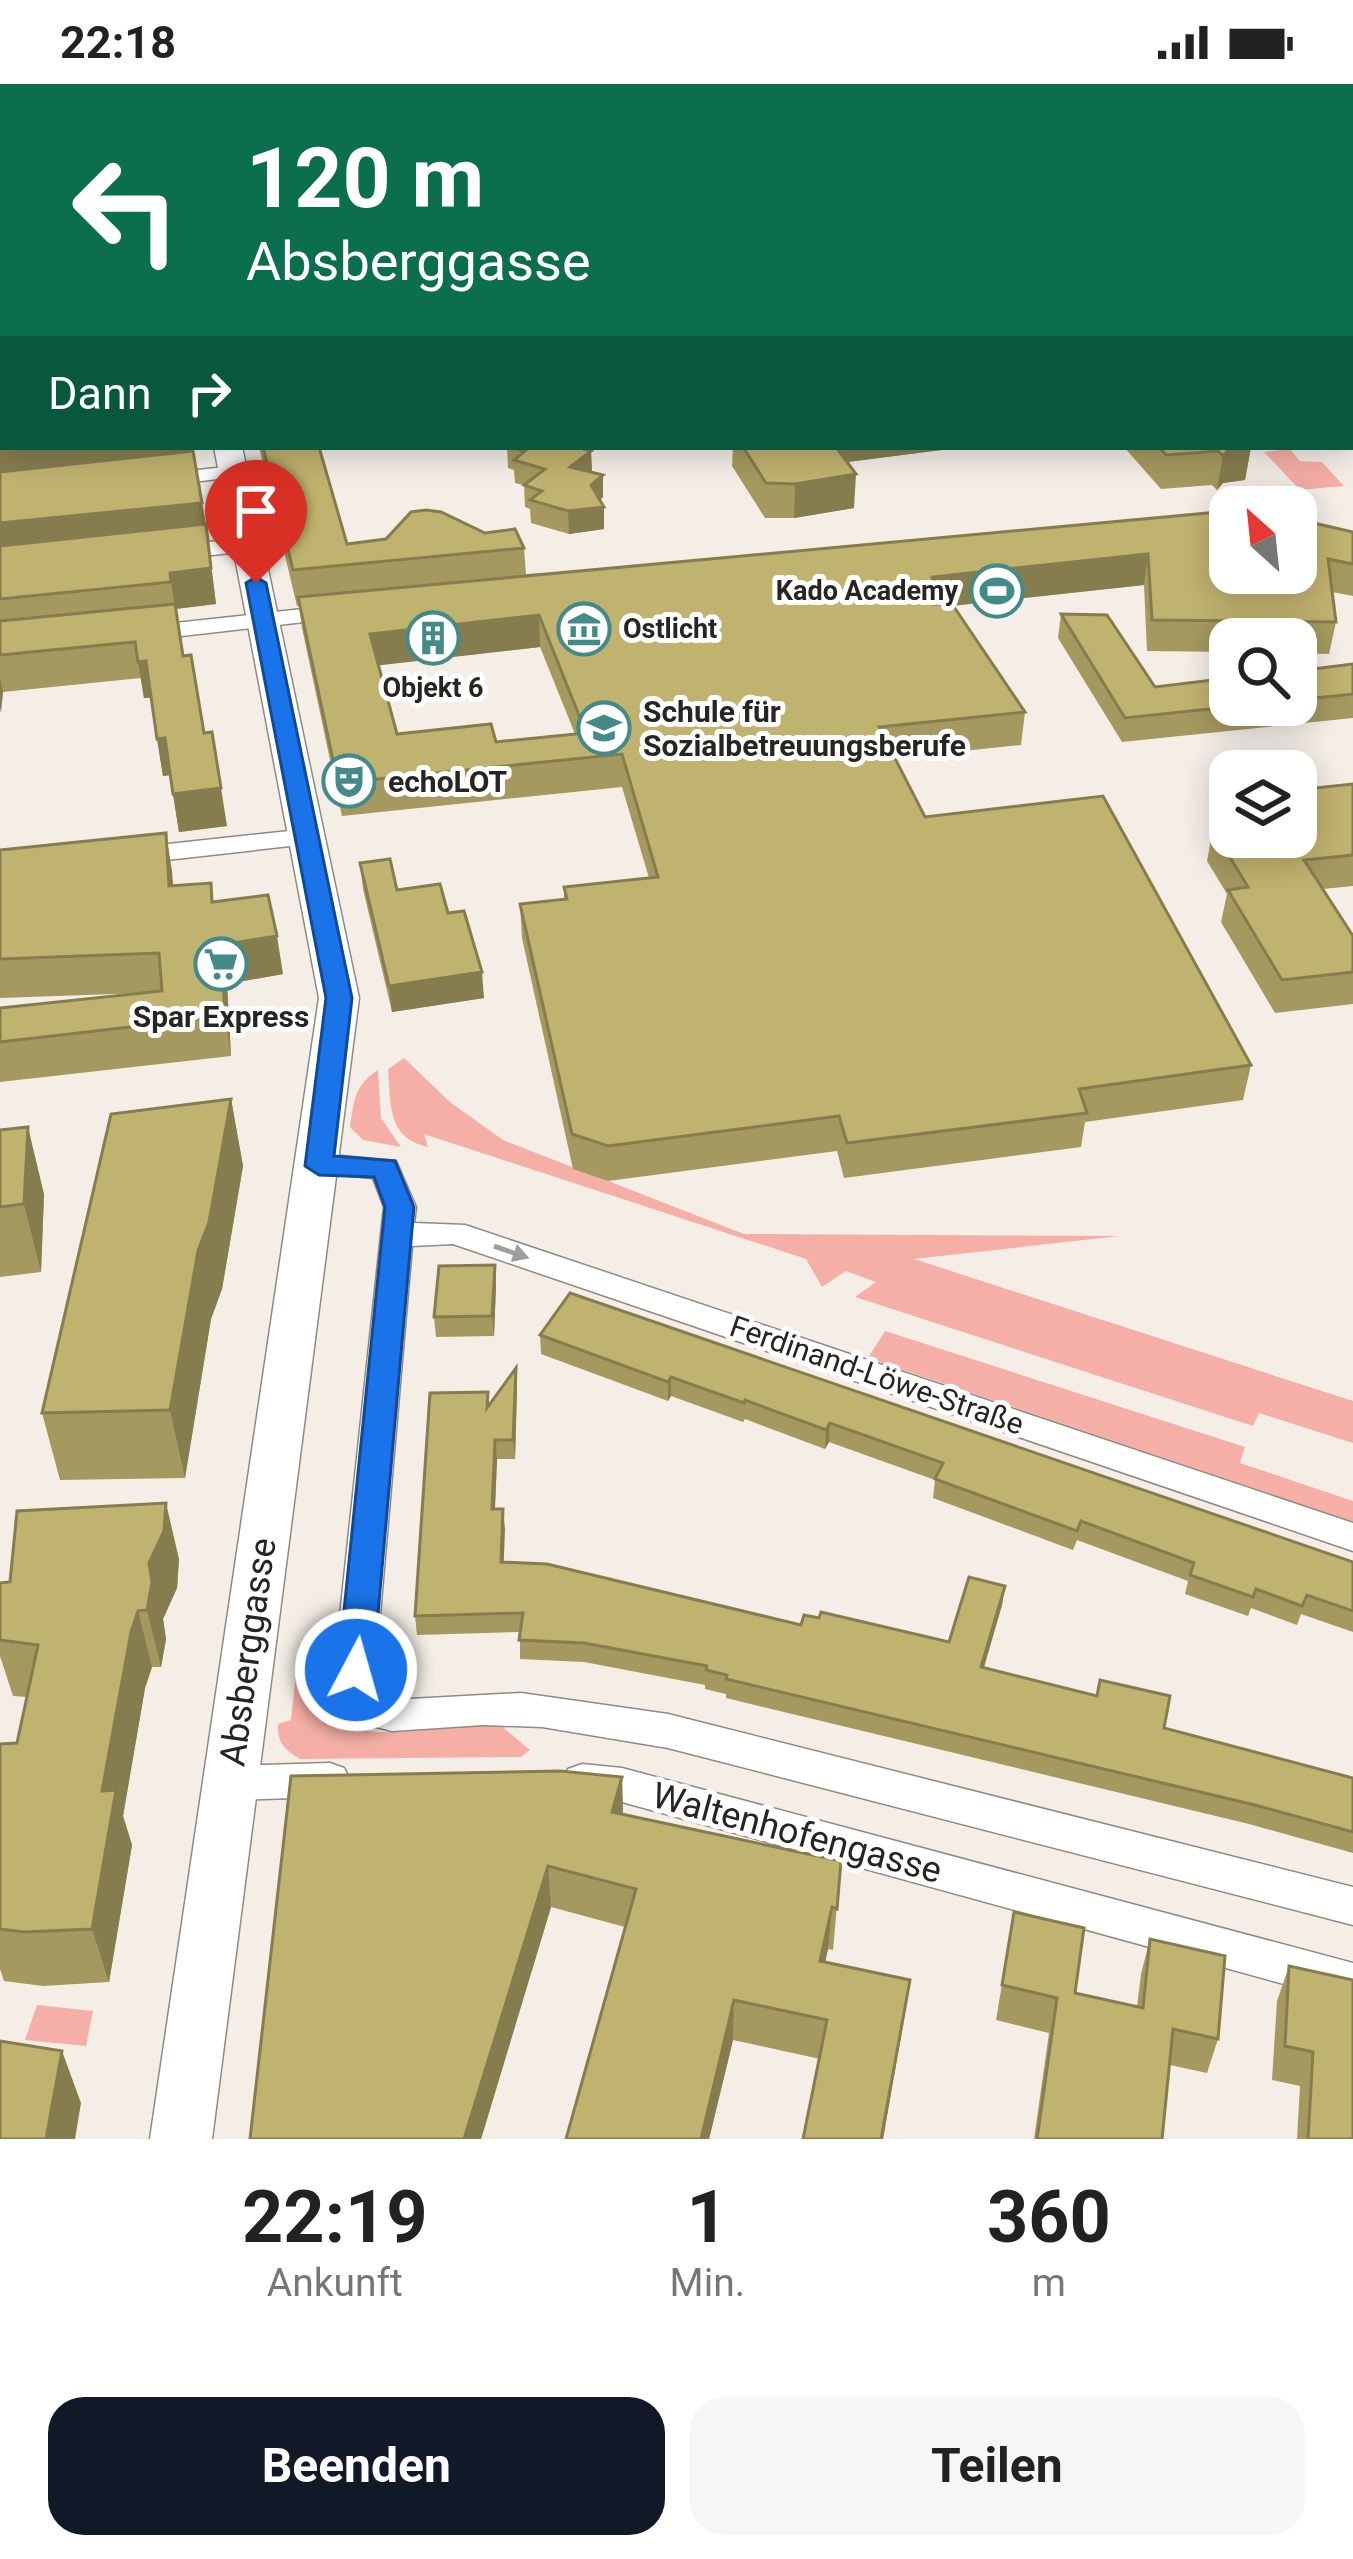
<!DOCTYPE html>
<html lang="de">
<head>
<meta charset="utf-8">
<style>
  :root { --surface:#fff; --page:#f6f6f6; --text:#222; --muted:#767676; --accent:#111827 }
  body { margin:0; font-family:Roboto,sans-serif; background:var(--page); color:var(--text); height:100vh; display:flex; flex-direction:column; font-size:45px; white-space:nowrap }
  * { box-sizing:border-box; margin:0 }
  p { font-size:39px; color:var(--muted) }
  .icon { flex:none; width:66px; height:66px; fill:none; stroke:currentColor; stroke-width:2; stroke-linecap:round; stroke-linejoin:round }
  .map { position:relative; height:2055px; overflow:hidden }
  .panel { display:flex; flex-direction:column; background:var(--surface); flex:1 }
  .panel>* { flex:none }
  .guide { position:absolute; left:0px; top:0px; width:1353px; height:366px; box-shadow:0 6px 30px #0003; background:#0b6e4f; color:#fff; overflow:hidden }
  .needle { width:78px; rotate:333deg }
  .buttons { position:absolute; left:1209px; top:402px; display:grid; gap:24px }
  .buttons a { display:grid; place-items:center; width:108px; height:108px; border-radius:24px; background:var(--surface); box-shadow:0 6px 30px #0003; font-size:60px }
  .pin { position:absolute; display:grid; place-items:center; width:102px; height:102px; color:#fff; margin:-123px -51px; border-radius:50% 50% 50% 0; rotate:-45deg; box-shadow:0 0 12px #0007 }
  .pin .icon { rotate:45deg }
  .me { position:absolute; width:132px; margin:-66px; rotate:6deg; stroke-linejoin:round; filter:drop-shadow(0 0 9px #0008) }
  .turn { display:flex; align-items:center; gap:42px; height:252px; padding:0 48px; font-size:54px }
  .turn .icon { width:156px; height:156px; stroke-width:2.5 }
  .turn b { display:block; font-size:84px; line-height:102px }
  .then { display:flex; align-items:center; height:114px; padding:0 48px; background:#0003; gap:24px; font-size:45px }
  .eta { display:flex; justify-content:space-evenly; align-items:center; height:204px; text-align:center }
  .eta b { font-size:72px; font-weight:700; line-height:84px }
  .button { display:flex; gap:24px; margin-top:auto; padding:24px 48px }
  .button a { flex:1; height:138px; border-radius:36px; background:var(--accent); color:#fff; font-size:48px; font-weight:700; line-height:138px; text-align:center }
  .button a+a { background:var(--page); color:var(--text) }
  .status { display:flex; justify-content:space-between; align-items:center; height:84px; padding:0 60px; background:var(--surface); direction:ltr }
  .status svg { height:33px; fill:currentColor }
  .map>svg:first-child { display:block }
  .green { fill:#f6afa6 }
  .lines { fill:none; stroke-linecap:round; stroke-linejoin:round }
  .street-casing { stroke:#8f8a83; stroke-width:3 }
  .secondary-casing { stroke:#8f8a83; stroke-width:3 }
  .street { fill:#fff; fill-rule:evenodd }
  .secondary { fill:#fff; fill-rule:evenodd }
  .tram { stroke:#7e7a76; stroke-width:3 }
  .wall { fill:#a5995f; fill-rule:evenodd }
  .shaded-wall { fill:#867d4e }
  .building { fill:#c0b26f; stroke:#867d4e; stroke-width:3; fill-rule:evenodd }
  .oneway { fill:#9e9d9c }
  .route { fill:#1a73e8; stroke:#114b97; stroke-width:3 }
  .labels { text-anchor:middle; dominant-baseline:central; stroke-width:10; stroke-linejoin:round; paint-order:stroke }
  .far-poi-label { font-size:27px; font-weight:bold; fill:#272522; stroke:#fff; text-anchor:end }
  .poi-label { font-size:30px; font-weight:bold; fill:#272522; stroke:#fff; text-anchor:start }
  .street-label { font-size:30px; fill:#272522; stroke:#fff }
  .near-street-label { font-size:36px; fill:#272522; stroke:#fff }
</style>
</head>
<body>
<div class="status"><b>22:18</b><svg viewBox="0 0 49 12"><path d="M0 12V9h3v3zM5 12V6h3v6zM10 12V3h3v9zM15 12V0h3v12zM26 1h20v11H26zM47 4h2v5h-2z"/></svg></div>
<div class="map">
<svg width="1353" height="2055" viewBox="0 0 1353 2055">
  <rect width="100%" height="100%" fill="#f4eee7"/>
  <g class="green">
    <path d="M1290,365L1300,377L1322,378L1344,402L1300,406L1264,368Z"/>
    <path d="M404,974L450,1018L503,1056L744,1150L1120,1152L914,1175L1353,1317V1359L1259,1329L1253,1342L855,1213L876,1198L846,1187L822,1203L806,1175L424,1050L428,1063C387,1054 391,1020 388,985Z"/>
    <path d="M378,986L381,1034L401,1063L363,1056L350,1043C354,1017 355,1000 378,986Z"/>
    <path d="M885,1247L1245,1363L1240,1379L1353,1417V1438L868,1274Z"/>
    <path d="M299,1561H316L340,1582C337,1594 328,1604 330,1617C335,1670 450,1640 484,1636L498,1639L530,1666L521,1673L300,1675C285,1666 277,1659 278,1640L291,1636Z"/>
    <path d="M37,1921L93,1927L86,1962L25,1956Z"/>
  </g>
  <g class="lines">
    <g class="street-casing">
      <g id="street">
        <rect x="1350" y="150" width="3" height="10"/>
        <path d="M235,382L242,384V392L161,402L150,396L161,390Z"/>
        <path d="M248,454L259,461L256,466L170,476L159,469L170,462Z"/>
        <path d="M340,521L351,528L348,533L138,557L126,550L138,543Z"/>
        <path d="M308,745L317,747L321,753L317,759L131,780L118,772L131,764Z"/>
        <path d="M319,1070L396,1077L416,1123L414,1139L465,1141L1353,1439V1467L453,1160L412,1162L373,1611L410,1615L521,1609L668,1630L1353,1803V1841L668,1664L542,1643L483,1641L392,1647L345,1635L332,1605L384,1123L373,1094L308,1088L304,1081L308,1074Z"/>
        <path d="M330,1679L344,1684L350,1696L344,1708L330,1713L229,1716L215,1711L209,1699L215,1687L229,1682Z"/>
        <path d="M582,1680L622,1684L1353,1879V1919L622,1718L568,1709L562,1697L568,1685Z"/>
      </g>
    </g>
    <g class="secondary-casing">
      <g id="secondary">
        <path d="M64,0H121L62,3Z"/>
        <path d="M155,0H177L178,3H156Z"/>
        <path d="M0,2L5,3L3,16H0Z"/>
        <path d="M214,363H242L359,914L212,2055H150L319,914Z"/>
      </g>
    </g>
    <use href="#street" class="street"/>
    <use href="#secondary" class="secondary"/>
    <path class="tram" d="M142,3L146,0"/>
  </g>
  <g class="wall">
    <path d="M1264,0H1353V117L1350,114V3H1266Z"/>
    <path d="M0,261L3,363H192L206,440L216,520L175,525L183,572L227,742L179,748L170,691L163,692L151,614H144L141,594L3,608L0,629Z"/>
    <path d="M259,363H319L347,460L485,449L524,464L526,490L1353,448V512L1332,508L1336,538L1329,570L1296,569V555H1230V568L1147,567L1144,501L953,522L1025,628L1021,661L895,674L925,733L1251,981L1243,1016L1085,1038L1081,1063L844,1094L837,1067L608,1097L573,1085L522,854L520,820L564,815V803L649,794L622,703L342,732L302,544L299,522H297ZM540,563L575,650L496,658L397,650L378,581Z"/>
    <path d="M507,363H584L585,365L591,367L592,388L603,413L600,416L604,423V445L569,450L531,439L530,425L525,423L524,401L515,399L514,386L508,384Z"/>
    <path d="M733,363H965L847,378L854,424L794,434H765L732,382Z"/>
    <path d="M1124,363H1251L1245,396L1223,399L1217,406L1212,401L1161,405Z"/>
    <path d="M1061,530L1155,603L1230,621H1296V587L1353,580V634L1122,658L1058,554Z"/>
    <path d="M1353,700V802L1323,805L1353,852V920L1275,929L1221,838L1227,810L1207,777L1213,745L1230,753Z"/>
    <path d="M166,749L173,802L214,818L283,890L227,900L231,972L0,998V924L144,909L0,914V766Z"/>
    <path d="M360,779L397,806L448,829L484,914L392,928L363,805Z"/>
    <path d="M231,1015L243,1082L222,1205L211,1235L185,1394L60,1396L42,1329Z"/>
    <path d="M0,1046L44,1110L41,1188L0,1193Z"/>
    <path d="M495,1181L496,1201L494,1252L436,1253L434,1233Z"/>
    <path d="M540,1251L1353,1478V1548L1301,1530L1297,1541L1251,1524L1248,1532L1185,1510L1188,1497L1077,1456L1073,1466L933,1414L935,1396L829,1358L825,1365L745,1335L743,1338L671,1312L668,1317L541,1270Z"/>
    <path d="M517,1303L515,1375H497L495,1425H503V1479L801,1541L949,1558L1005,1502L1002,1521L984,1584L1164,1644L1353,1694V1769L1249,1740L726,1614V1610L705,1605V1601L584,1578L520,1575V1548L417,1551L415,1532L488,1308L489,1321Z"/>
    <path d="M179,1475L177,1504L163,1535L166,1555L161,1583H152L145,1604L123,1732L132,1761L109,1898L43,1902L4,1897L0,1885V1660L17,1659L27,1613L13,1612L0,1572V1499Z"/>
    <path d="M622,1693L623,1731L841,1777L833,1866L828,1865L825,1878L904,1936L883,2055H803L820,1975L733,1956L709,2055H566L625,1843L551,1823L481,2055H250Z"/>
    <path d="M1014,1828L1075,1909L1137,1923L1141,1890L1150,1855L1218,1955L1207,1989L1170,1981L1162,2055H1034L1049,1949L996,1936Z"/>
    <path d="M1289,1882L1353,2055H1297L1300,2002L1272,1996L1277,1917Z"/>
  </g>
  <g class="shaded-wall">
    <rect x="1350" y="211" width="3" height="41"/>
    <path d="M41,363H192L194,382L0,402V367Z"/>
    <path d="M572,363H584L585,372L591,367L592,389L571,405Z"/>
    <path d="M825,363H965L824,381Z"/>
    <path d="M1251,363L1245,396L1223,399L1217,406L1223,372L1229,365Z"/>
    <path d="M856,390L854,424L794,434L795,400Z"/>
    <path d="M603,391V413L592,423L591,401Z"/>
    <path d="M202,419L208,454L0,475V439Z"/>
    <path d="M604,423V445L569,450L568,427Z"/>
    <path d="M206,440L216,520L175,525L170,489Z"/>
    <path d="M1148,470L1144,501L929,524L932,493Z"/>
    <path d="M539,531L540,563L373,582L370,550Z"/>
    <path d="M146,577L152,613L144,614L138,578Z"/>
    <path d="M0,594L3,608L1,629L0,623Z"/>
    <path d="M165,654L171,691L163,692L157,655Z"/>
    <path d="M221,704L227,742L179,748L173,710Z"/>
    <path d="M166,749L172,787L176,841L169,802Z"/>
    <path d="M277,852L283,890L227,900L231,972L225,932L221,861Z"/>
    <path d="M482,888L484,914L392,928L389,902Z"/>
    <path d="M231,1015L243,1082L222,1205L211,1235L185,1394L170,1326L198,1167Z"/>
    <path d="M28,1043L44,1110L41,1188L24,1120Z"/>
    <path d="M495,1181L496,1201L494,1252L492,1232Z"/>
    <path d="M516,1284L517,1303L515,1375L513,1356Z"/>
    <path d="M671,1293V1312L668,1317V1298Z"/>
    <path d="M830,1339L829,1358L825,1365L826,1346Z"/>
    <path d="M495,1356L497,1375L494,1445L492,1425Z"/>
    <path d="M166,1419L179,1475L177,1504L163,1535L166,1555L161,1583L147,1526L149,1479Z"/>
    <path d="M503,1425L505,1445L503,1498L501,1478Z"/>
    <path d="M1005,1502L1002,1521L978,1602L981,1583Z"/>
    <path d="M138,1527L152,1583L145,1604L123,1732L132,1761L109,1898L92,1845L102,1707L131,1548Z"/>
    <path d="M622,1693L623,1735L612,1728Z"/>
    <path d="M548,1782L551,1823L481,2055H464Z"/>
    <path d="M832,1823L828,1865L817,1917L820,1877Z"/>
    <path d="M910,1896L883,2055H881Z"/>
    <path d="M734,1916L733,1956L709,2055H701Z"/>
    <path d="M62,1967L81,2019L75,2055H46Z"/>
  </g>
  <g class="building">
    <path d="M187,0H844L847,3H187Z"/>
    <path d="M937,0H1197L1200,3H939Z"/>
    <path d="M1304,0H1353V41L1350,39V3H1307Z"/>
    <path d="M1353,50V78L1350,76V51Z"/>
    <path d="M1350,176L1353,179V211H1350Z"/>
    <path d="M0,261H3V363H41L0,367Z"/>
    <path d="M263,363H319L347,460L386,455L411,428L426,426L441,428L485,449L515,445L524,464L293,486Z"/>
    <path d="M509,363H578L591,367L570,383L603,391L591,401L604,423L568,427L530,416L542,407L524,401L545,385L514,376L525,367Z"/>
    <path d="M743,363H836L856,390L795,400L766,399Z"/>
    <path d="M1159,363H1245L1229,365L1223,372L1218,367L1166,371Z"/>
    <path d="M193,367L202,419L0,439V388Z"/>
    <path d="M1230,427V489H1296V435L1353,448V480L1328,475L1336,538L1152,536L1148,470L932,493L933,520H952L1025,628L879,643L925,733L1103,712L1251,981L1079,1005L1087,1029L847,1059L839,1032L608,1062L572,1050L520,820L567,815L564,803L658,793L622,670L338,699L298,513ZM539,531L586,649L496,658L491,640L397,650L370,550Z"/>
    <path d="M206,440L211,484L170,489L171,498L0,515V462Z"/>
    <path d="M175,520L183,572L191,571L204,649L212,648L221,704L173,710L165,654L157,655L146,577L138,578L135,558L0,571V537Z"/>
    <path d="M1061,530L1107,531L1155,603L1230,594V621H1247L1125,634Z"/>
    <path d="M1353,580V610L1296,616V587Z"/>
    <path d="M1353,700V771L1304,776L1353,852V888L1282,896L1228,806L1248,803L1213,745L1230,743V753H1296V706Z"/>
    <path d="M166,749L169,802L211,799L212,818L268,811L277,852L221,861L225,932L0,958V924L162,907L159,869L0,875V766Z"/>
    <path d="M390,775L397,806L440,800L448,829L464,827L482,888L389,902L360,779Z"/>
    <path d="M231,1015L209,1138L198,1167L170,1326L42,1329L111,1030Z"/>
    <path d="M28,1043L24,1120L0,1123V1046Z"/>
    <path d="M495,1181L492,1232L434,1233L439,1182Z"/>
    <path d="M570,1209L1353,1478V1527L1307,1511L1302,1522L1256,1505L1253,1513L1190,1491L1194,1479L1081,1437L1077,1447L935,1395L943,1379L830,1339L826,1346L745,1316L744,1319L671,1293L668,1298L540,1251Z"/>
    <path d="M516,1284L513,1356H495L492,1425H503L501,1478L547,1480L801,1541L804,1531L819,1534L821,1528L949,1558L969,1493L1005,1502L981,1583L1097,1612L1100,1596L1170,1612L1164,1644L1353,1694V1748L1255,1721L726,1595L727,1591L706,1586L707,1582L584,1559L519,1556L523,1529L415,1532L430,1309L488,1308L487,1324Z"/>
    <path d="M166,1419L164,1447L149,1479L152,1498L147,1526L138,1527L131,1548L102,1707L116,1706L92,1845L24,1848L0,1845V1660L17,1659L38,1561L0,1556V1499L10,1498L17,1427Z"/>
    <path d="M560,1687L622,1693L612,1728L841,1777L837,1825L832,1823L820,1877L910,1896L881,2055H803L827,1936L734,1916L701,2055H566L636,1805L548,1782L464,2055H250L291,1692Z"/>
    <path d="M1014,1828L1084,1844L1075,1909L1143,1924L1150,1855L1225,1872L1218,1955L1173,1945L1162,2055H1037L1057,1914L1002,1901Z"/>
    <path d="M1289,1882L1353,1896V2055H1308L1313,1968L1285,1962Z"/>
    <path d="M0,1957L62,1967L46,2055H0Z"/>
  </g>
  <defs><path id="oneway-solid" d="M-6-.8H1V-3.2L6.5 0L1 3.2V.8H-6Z" transform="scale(3)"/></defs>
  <use class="oneway" href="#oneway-solid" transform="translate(511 1168) rotate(19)"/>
  <path class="route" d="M256,493L266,499L352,914L334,1072L395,1077L414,1123L373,1586L368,1596L356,1600L343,1596L338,1586L385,1123L374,1093L319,1091L305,1082L326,914L246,499Z"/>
  <defs>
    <g id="stadium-ring" transform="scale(2.7)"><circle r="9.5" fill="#fff" stroke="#438a89" stroke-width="1.5"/><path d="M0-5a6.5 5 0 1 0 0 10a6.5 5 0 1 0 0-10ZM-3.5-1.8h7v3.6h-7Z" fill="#438a89"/></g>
    <g id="museum-ring" transform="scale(2.7)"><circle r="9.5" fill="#fff" stroke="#438a89" stroke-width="1.5"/><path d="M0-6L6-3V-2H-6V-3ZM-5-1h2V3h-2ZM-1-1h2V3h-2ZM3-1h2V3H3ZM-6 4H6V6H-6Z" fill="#438a89"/></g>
    <g id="building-ring" transform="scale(2.7)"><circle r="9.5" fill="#fff" stroke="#438a89" stroke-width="1.5"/><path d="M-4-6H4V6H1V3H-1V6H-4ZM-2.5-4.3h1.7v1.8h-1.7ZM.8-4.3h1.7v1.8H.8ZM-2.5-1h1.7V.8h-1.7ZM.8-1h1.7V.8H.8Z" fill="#438a89"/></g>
    <g id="school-ring" transform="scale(2.7)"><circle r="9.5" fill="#fff" stroke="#438a89" stroke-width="1.5"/><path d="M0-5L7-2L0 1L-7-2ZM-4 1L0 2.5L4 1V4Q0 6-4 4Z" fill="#438a89"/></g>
    <g id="theatre-ring" transform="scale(2.7)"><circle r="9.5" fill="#fff" stroke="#438a89" stroke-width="1.5"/><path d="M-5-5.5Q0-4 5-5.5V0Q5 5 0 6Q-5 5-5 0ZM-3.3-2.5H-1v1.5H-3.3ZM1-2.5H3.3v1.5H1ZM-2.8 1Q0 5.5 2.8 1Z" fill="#438a89"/></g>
    <g id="supermarket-ring" transform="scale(2.7)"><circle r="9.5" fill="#fff" stroke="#438a89" stroke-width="1.5"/><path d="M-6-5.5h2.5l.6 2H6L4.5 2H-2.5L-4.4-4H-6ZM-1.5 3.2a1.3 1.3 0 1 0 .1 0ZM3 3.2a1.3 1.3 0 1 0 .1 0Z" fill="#438a89"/></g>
  </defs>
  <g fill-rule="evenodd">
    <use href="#stadium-ring" x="997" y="507"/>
    <use href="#museum-ring" x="584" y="545"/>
    <use href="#building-ring" x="433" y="554"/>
    <use href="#school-ring" x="604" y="644"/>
    <use href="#theatre-ring" x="349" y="697"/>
    <use href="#supermarket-ring" x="221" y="880"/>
  </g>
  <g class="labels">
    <g class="far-poi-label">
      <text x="958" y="507">Kado Academy</text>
      <text x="623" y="545" text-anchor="start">Ostlicht</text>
      <text x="433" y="604" text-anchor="middle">Objekt 6</text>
    </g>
    <g class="poi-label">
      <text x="643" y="627">Schule für<tspan x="643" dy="34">Sozialbetreuungsberufe</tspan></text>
      <text x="388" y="697">echoLOT</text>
      <text x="221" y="932" text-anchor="middle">Spar Express</text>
    </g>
    <g class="street-label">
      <text transform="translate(877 1291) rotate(19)">Ferdinand-Löwe-Straße</text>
    </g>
    <g class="near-street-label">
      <text transform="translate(248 1568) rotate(-82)">Absberggasse</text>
      <text transform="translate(797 1749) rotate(15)">Waltenhofengasse</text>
    </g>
  </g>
</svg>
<div class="buttons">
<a><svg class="needle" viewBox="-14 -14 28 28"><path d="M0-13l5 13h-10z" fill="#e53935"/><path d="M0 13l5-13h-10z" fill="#767676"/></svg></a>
<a><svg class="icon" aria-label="search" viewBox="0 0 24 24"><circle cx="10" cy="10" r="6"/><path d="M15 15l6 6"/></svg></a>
<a><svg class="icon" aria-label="layers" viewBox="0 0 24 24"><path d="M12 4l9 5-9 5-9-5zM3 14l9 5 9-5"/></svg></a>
</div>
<div class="pin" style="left:256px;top:499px;background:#d93025"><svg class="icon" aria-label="arrive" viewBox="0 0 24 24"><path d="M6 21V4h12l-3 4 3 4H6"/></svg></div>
<svg class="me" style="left:356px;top:1586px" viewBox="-20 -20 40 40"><circle r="17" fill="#1a73e8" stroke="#fff" stroke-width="3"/><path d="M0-11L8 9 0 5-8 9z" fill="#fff"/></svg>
<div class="guide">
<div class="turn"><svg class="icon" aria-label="left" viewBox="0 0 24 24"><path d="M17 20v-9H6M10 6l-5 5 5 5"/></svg><div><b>120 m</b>Absberggasse</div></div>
<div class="then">Dann<svg class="icon" aria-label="right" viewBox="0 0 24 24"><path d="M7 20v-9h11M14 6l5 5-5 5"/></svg></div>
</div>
</div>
<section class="panel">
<div class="eta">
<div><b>22:19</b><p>Ankunft</p></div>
<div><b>1</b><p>Min.</p></div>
<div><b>360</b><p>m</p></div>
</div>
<div class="button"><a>Beenden</a><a>Teilen</a></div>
</section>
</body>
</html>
